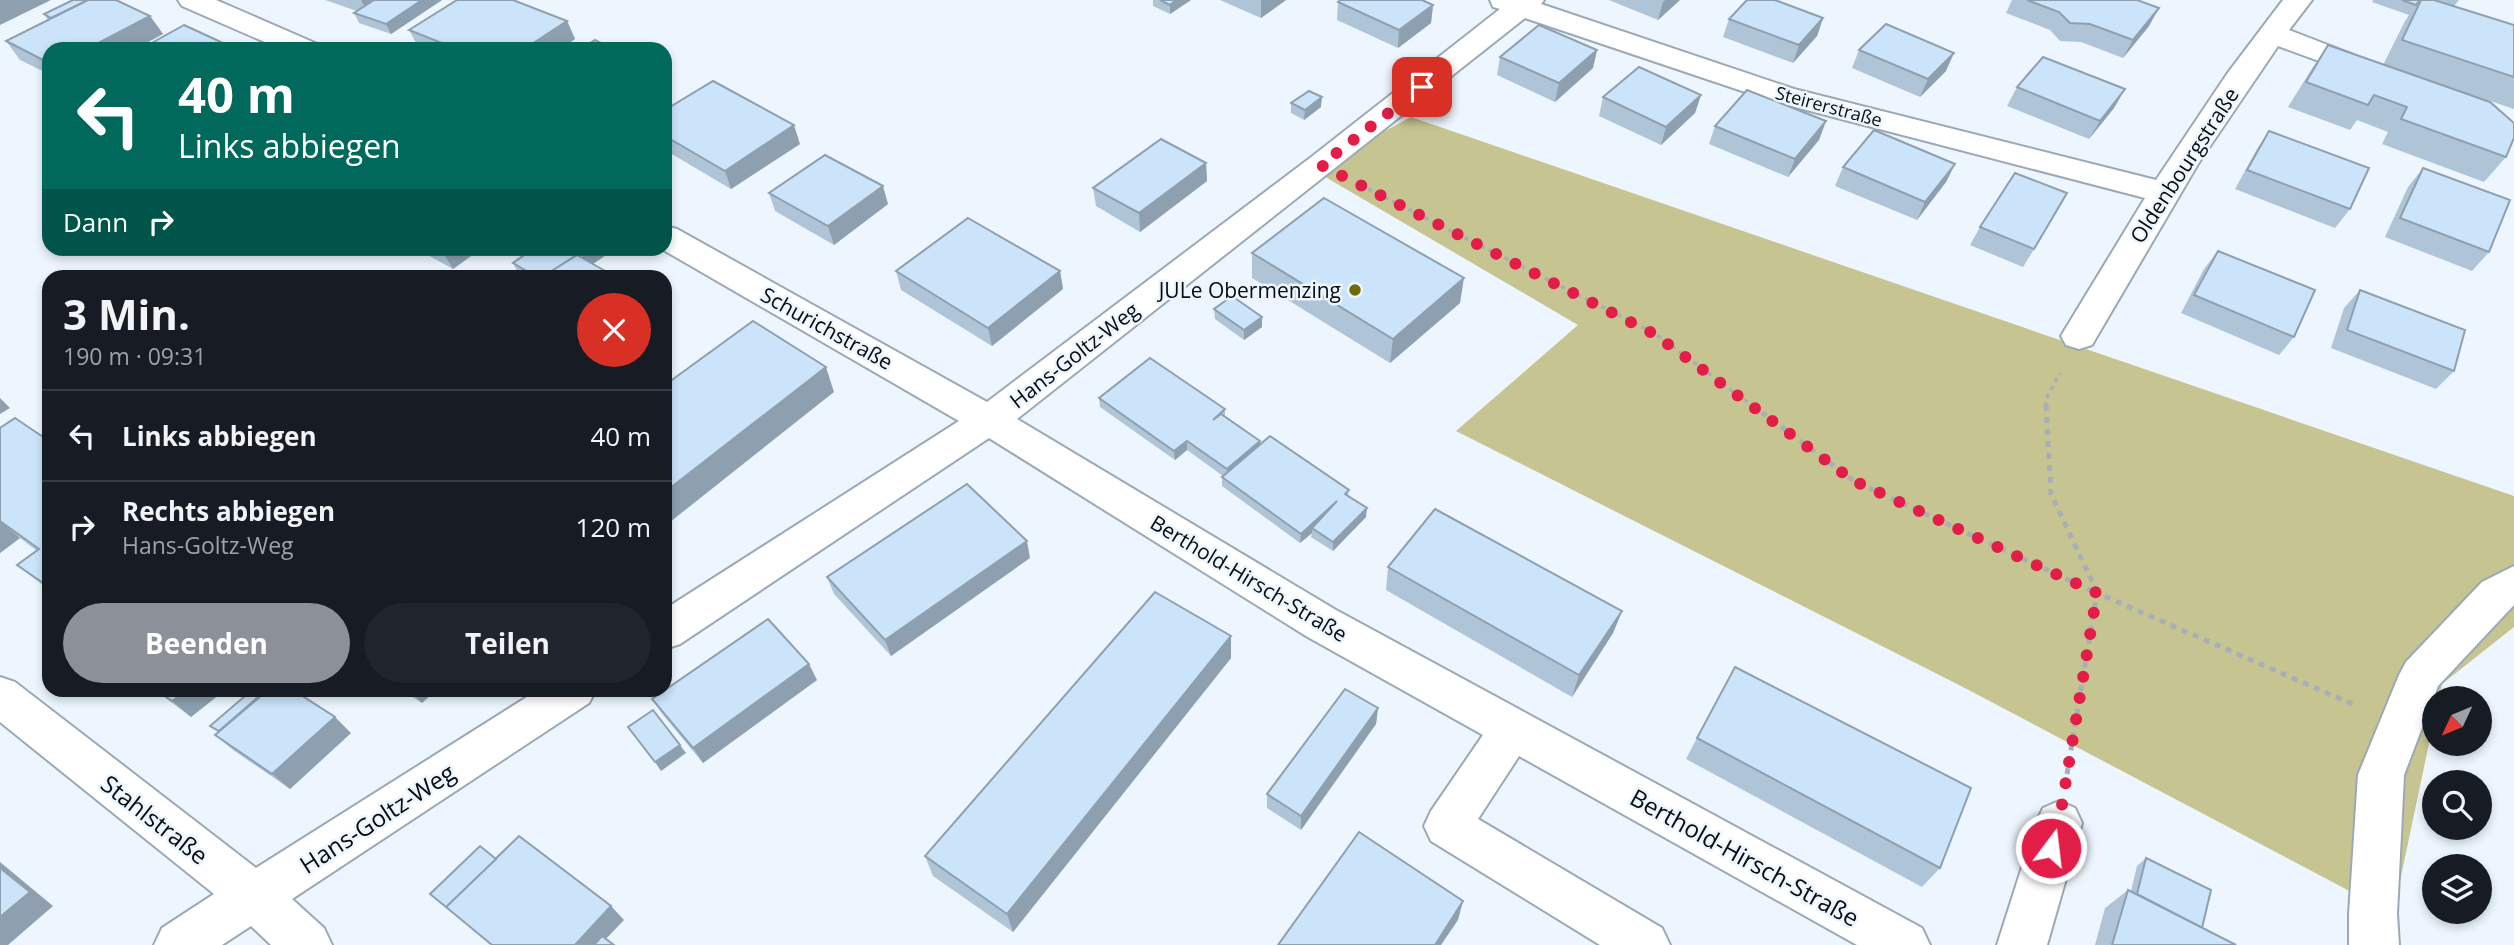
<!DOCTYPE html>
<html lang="de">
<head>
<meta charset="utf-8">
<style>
  :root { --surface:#171b24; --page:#20242c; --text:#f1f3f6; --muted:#9ea1a6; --line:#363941; --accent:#8c9099 }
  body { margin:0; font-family:"Open Sans",sans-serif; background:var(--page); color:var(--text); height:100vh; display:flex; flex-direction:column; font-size:26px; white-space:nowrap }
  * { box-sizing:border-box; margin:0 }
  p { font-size:23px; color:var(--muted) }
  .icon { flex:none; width:38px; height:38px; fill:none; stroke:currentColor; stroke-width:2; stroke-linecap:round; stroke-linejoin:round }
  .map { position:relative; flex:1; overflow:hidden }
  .side { position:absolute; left:42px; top:270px; width:630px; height:427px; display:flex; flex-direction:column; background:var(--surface); border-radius:21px; box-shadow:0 4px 10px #0003 }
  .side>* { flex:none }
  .hud { position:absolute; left:42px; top:42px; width:630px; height:214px; border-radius:21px; box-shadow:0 4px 10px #0003; background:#00695c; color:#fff; overflow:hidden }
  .needle { width:46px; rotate:226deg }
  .fabs { position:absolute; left:2422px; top:686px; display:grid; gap:14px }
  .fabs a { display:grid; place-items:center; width:70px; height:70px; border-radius:50%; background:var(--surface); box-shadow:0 4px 10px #0003; font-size:35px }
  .pin { position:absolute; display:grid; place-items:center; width:60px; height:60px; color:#fff; margin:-30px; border-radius:14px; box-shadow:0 4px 10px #0006 }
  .me { position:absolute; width:77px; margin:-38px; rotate:15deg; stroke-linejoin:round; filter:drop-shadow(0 0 5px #0008) }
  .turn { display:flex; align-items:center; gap:24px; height:147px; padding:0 21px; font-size:32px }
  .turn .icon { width:91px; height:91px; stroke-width:2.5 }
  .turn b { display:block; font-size:49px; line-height:60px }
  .then { display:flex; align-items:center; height:66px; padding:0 21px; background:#0003; gap:14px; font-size:26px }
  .round { display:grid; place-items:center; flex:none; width:74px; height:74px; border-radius:37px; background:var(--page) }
  .head { display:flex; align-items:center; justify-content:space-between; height:119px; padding:0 21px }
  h1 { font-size:42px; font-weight:700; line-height:52px }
  .primary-button { display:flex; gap:14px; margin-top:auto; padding:14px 21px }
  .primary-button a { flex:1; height:80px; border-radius:42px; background:var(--accent); color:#fff; font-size:28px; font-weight:700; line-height:80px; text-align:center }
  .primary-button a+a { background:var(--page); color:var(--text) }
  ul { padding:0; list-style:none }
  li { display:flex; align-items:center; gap:21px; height:91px; padding:0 21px; border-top:2px solid var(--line) }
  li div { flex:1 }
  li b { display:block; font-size:26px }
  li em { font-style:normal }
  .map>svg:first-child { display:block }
  .green { fill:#c6c491 }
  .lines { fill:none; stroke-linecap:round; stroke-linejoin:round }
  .minor-casing { stroke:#9ba9b6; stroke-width:4 }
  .path-far1 { stroke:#a8afb6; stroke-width:3.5; stroke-dasharray:4.5 4.5; stroke-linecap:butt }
  .path { stroke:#a8afb6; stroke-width:5; stroke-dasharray:6 6; stroke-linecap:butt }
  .minor { fill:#fff; fill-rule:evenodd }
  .wall { fill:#afc4d7 }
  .shaded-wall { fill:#8ea0af }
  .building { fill:#cbe4fa; stroke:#8ea0af; stroke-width:2 }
  .route { stroke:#e11d48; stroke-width:12; stroke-dasharray:0 21.6 }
  .poi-dot { fill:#706a05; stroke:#edf6fe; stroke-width:2.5 }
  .labels { text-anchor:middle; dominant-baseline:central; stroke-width:5; stroke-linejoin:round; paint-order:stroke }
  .far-street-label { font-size:18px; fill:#070c10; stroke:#edf6fe }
  .street-label { font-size:21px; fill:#070c10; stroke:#edf6fe }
  .poi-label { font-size:21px; fill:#070c10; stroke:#edf6fe; text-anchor:end }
  .near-street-label { font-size:24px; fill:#070c10; stroke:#edf6fe }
</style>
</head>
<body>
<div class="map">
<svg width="2514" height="945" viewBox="0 0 2514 945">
  <rect width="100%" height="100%" fill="#edf6fe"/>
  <path class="green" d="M1411,117L2514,496V627L2442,684L2439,698H2434V720L2393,914L1961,686L1456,431L1578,325L1327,178L1321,165Z"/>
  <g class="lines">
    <g class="minor-casing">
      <g id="minor">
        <path d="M178,0H216L315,43L320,49H281L182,6Z"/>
        <path d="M1490,0H1544L1541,4L1794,89L2156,180L2227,74L2283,0H2312L2289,30L2351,54L2356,60L2351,66L2341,69L2278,46L2198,164L2092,345L2079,349L2066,345L2061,336L2145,198L1772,101L1525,18L1017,419L1336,610L1922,928L1930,945H1857L1519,756L1478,819L1662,928L1670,945H1600L1431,841L1424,826L1431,811L1483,735L1306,636L989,438L680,644L665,649V609L959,421L660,248H665V226L677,229L987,402L1310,158L1500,9L1493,7Z"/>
        <path d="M2514,566V605L2438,686L2404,775L2397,914L2399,945H2349V914L2358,775L2399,675L2406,662L2482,582Z"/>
        <path d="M0,677L15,682L256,868L538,690H596L589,703L292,899L324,928L332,945H271L251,926L222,945H154L162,928L214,894L0,722Z"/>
        <path d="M2059,801L2075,808L2082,823L2047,945H1997L2036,823L2043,808Z"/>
      </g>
    </g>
    <g class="path-far1">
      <path d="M1360,185L1654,333L1754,407"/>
      <path d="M2046,407V399L2060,373"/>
    </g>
    <g class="path">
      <path d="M1752,405L1854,481L2097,593"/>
      <path d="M2046,405L2051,494L2097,592"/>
      <path d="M2067,774L2097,593L2357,706"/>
    </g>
    <use href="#minor" class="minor"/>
  </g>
  <g class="wall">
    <path d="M325,0H442L391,34L359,23L354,13L357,11Z"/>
    <path d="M1153,0H1191L1170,14L1153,6Z"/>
    <path d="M1220,0H1286L1261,18Z"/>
    <path d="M1609,0H1680L1658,20Z"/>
    <path d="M2012,0H2137L2149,26L2123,58L2081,42L2060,41L2050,30L2006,13Z"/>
    <path d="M2373,0H2459L2454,6L2514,25V109L2383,65L2405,21L2409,15L2372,2Z"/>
    <path d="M1338,2L1433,5L1431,23L1398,48L1337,20Z"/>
    <path d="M44,14L150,16L163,34L135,49H49V74L20,60L6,41L48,20Z"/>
    <path d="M1823,18L1817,36L1793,63L1723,37L1729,19Z"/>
    <path d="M567,21L575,39L560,49H422L419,48L409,30Z"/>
    <path d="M2328,45L2506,157L2484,182L2382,144L2388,132L2357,120L2350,130L2288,107L2311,70Z"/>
    <path d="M1597,50L1593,68L1555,102L1497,75L1500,57Z"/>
    <path d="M1859,50L1946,71L1920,97L1852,68Z"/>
    <path d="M2017,87L2125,89L2114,108L2089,139L2007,106Z"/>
    <path d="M1701,95L1695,113L1661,145L1599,116L1603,97Z"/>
    <path d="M1291,103L1321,107L1304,120L1291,113Z"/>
    <path d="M665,110L800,144L731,189L665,150Z"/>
    <path d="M1826,121L1819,140L1788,177L1709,144L1715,126Z"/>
    <path d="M2269,131L2350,209L2335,228L2235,189L2257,149Z"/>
    <path d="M1206,163L1207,181L1140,232L1096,206L1093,188Z"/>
    <path d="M1955,164L1946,182L1917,220L1835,186L1843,167Z"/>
    <path d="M2423,168L2489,252L2472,271L2385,237L2408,187Z"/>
    <path d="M769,193L888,204L834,245L775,211Z"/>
    <path d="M2057,212L2023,267L1970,245L1980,227Z"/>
    <path d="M415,248H482L453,269Z"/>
    <path d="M612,251L593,264L614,276H524L518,273L513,263Z"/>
    <path d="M2218,251L2294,337L2279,355L2181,313L2204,269Z"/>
    <path d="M1252,253L1460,303L1390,363L1252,278Z"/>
    <path d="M896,271H1060L1063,289L992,346L901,290Z"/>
    <path d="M2360,290L2454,371L2436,389L2331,348L2344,308Z"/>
    <path d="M1214,309L1262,327L1244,340L1215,319Z"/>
    <path d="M1099,398L1225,409V416L1260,444L1349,490L1348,496L1366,517L1333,551L1311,537L1312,533L1300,543L1222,486V477L1223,476L1187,450L1175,460L1100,407Z"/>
    <path d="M0,428L49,441V590L17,565L37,551L20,538L0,553Z"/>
    <path d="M1030,558L891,656L834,594L827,577Z"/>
    <path d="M1388,567L1622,611L1613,633L1572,697L1386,590Z"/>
    <path d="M1231,636V658L1013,932L933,876L925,856Z"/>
    <path d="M817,680L703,763L663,715L652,699Z"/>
    <path d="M155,690H225L191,717Z"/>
    <path d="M401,690H436L422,703Z"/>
    <path d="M1378,708L1376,724L1301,830L1267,808V794Z"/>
    <path d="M210,726L351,733L290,789L233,750L215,735L218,732Z"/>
    <path d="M1697,738L1940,868L1922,887L1686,759Z"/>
    <path d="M2146,858L2202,928L2236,945H2095L2105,908L2128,890L2131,891L2137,866Z"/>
  </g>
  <g class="shaded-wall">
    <path d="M0,0H51L0,25Z"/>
    <path d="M361,0H395L370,16Z"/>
    <path d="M422,0H442L391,34L386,24Z"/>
    <path d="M1176,0H1191L1170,14V5Z"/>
    <path d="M1261,0H1286L1261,18Z"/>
    <path d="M1665,0H1680L1658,20L1663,2Z"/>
    <path d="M1433,5L1431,23L1398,48L1399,30Z"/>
    <path d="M2159,8L2149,26L2123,58L2133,40Z"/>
    <path d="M150,16L163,34L135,49H87Z"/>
    <path d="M1823,18L1817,36L1793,63L1799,45Z"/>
    <path d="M567,21L575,39L560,49H524Z"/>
    <path d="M1597,50L1593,68L1555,102L1559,83Z"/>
    <path d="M1954,53L1946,71L1920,97L1928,79Z"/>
    <path d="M665,79L670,93L665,97Z"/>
    <path d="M2125,89L2114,108L2089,139L2100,121Z"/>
    <path d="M1701,95L1695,113L1661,145L1666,127Z"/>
    <path d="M1322,97L1321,107L1304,120L1305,110Z"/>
    <path d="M1826,121L1819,140L1788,177L1795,159Z"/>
    <path d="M794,125L800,144L731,189L725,171Z"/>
    <path d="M1206,163L1207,181L1140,232L1139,213Z"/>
    <path d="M1955,164L1946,182L1917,220L1925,202Z"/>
    <path d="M883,186L888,204L834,245L828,226Z"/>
    <path d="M445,248H482L453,269L442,251Z"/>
    <path d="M596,248H610L612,251L575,276H556Z"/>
    <path d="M1060,271L1063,289L992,346L988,328Z"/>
    <path d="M1464,278L1460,303L1390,363L1393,339Z"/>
    <path d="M1262,317V327L1244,340V330Z"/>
    <path d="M826,367L834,392L665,526V492Z"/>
    <path d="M0,398L10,408L0,414Z"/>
    <path d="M1187,441V450L1175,460L1174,451Z"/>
    <path d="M1260,441V450L1227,479V469Z"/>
    <path d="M1337,501L1312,528V533L1300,543L1301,534Z"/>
    <path d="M1367,508L1366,517L1333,551V542Z"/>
    <path d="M0,521L20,538L0,553Z"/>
    <path d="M1027,541L1030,558L891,656L885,640Z"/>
    <path d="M1622,611L1613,633L1572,697L1579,675Z"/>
    <path d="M1231,636V658L1013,932L1007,914Z"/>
    <path d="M809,664L817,680L703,763L693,748Z"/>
    <path d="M187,690H225L191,717L172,701Z"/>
    <path d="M409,690H436L422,703Z"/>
    <path d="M1378,708L1376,724L1301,830V816Z"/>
    <path d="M335,717L351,733L290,789L272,774Z"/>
    <path d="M680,745L686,753L661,771L655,762Z"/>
    <path d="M0,862L53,906L8,945H0Z"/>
    <path d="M1463,901L1458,920L1441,945H1435Z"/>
    <path d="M611,906L624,920L600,945H575Z"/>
  </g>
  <g class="building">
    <path d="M73,0H88L51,18L44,14Z"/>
    <path d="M88,0H116L150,16L87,49H49V63L6,41Z"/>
    <path d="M374,0H422L386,24L354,13Z"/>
    <path d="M457,0H513L567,21L524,49H457L409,30Z"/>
    <path d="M1160,0H1176L1170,5Z"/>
    <path d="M1340,0H1422L1433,5L1399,30L1338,2Z"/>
    <path d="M1747,0H1775L1823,18L1799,45L1729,19Z"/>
    <path d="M2027,0H2137L2159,8L2133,40L2090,24L2070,23L2059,12Z"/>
    <path d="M2402,0H2420L2416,5Z"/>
    <path d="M2421,0H2434L2514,25V77L2402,40Z"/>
    <path d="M1886,24L1954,53L1928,79L1859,50Z"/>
    <path d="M184,25L236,49H141Z"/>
    <path d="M1539,25L1597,50L1559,83L1500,57Z"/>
    <path d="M595,40L612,49H581Z"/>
    <path d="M2328,45L2490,102L2514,123V138L2506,157L2401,119L2407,107L2374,95L2368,105L2306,82Z"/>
    <path d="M2043,57L2125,89L2100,121L2017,87Z"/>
    <path d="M1639,67L1701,95L1666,127L1603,97Z"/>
    <path d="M713,81L794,125L725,171L665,136V110Z"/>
    <path d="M1747,90L1826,121L1795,159L1715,126Z"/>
    <path d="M1309,91L1322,97L1305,110L1291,103Z"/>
    <path d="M1874,130L1955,164L1925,202L1843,167Z"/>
    <path d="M2269,131L2369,168L2350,209L2247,170Z"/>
    <path d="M1161,139L1206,163L1139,213L1093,188Z"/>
    <path d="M825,155L883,186L828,226L769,193Z"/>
    <path d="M2423,168L2510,200L2489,252L2400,218Z"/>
    <path d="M2015,173L2067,193L2034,249L1980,227Z"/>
    <path d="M1324,198L1464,278L1393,339L1252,253Z"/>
    <path d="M968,218L1060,271L988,328L896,271Z"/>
    <path d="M534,248H596L582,258L577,255L544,276H535L513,263Z"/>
    <path d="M2218,251L2315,290L2294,337L2194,295Z"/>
    <path d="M577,255L614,276H544Z"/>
    <path d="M2360,290L2465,330L2454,371L2347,330Z"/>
    <path d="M1232,296L1262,317L1244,330L1214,309Z"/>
    <path d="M753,321L826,367L665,492V385Z"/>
    <path d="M1150,358L1225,409L1213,420L1221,414L1260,441L1227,469L1187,441L1174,451L1099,398Z"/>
    <path d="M15,418L49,441V587L17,565L39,549L0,521V428Z"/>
    <path d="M1270,436L1349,490L1345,494L1367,508L1333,542L1312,528L1337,501L1301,534L1222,477Z"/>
    <path d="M967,484L1027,541L885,640L827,577Z"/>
    <path d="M1435,509L1622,611L1579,675L1388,567Z"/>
    <path d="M1155,592L1231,636L1007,914L925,856Z"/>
    <path d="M768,619L809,664L693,748L652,699Z"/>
    <path d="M1735,667L1971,788L1940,868L1697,738Z"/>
    <path d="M1345,689L1378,708L1301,816L1267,794Z"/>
    <path d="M156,690H187L172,701Z"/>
    <path d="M252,690H266L219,731L210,726Z"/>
    <path d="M268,690H293L335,717L272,774L215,735Z"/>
    <path d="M653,710L680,745L655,762L628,727Z"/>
    <path d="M1359,832L1463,901L1435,945H1278Z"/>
    <path d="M519,836L611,906L575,945H492L446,907Z"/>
    <path d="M480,846L496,859L446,907L430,894Z"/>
    <path d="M2146,858L2211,890L2202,928L2137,894Z"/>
    <path d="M0,868L30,892L0,917Z"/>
    <path d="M2128,890L2236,945H2112Z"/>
    <path d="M602,936L614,945H594Z"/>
  </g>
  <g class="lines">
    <path class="route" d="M1422,87L1321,165L1654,334L1854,481L2097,593L2059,823L2051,848"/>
  </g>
  <circle class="poi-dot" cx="1355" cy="290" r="7"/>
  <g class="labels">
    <g class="far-street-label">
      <text transform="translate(1829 106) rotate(15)">Steirerstraße</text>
    </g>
    <g class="street-label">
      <text transform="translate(2184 165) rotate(-57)">Oldenbourgstraße</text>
      <text transform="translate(827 328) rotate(29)">Schurichstraße</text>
      <text transform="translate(1074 355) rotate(-38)">Hans-Goltz-Weg</text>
      <text transform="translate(1249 578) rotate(31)">Berthold-Hirsch-Straße</text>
    </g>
    <g class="poi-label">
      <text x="1341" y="290">JULe Obermenzing</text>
    </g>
    <g class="near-street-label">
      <text transform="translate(377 818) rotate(-33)">Hans-Goltz-Weg</text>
      <text transform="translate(155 819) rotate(38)">Stahlstraße</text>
      <text transform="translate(1745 857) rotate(29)">Berthold-Hirsch-Straße</text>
    </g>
  </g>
</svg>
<div class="fabs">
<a><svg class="needle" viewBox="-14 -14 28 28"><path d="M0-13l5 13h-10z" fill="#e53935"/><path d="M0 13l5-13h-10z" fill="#9ea1a6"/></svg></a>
<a><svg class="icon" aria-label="search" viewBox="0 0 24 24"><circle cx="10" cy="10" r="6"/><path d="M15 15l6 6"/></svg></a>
<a><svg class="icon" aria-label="layers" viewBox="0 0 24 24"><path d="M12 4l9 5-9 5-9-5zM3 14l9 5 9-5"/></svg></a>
</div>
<div class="pin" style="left:1422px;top:87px;background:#d93025"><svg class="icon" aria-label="arrive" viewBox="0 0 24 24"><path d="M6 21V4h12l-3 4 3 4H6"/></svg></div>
<svg class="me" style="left:2051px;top:848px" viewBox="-20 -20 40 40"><circle r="17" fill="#e11d48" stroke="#fff" stroke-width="3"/><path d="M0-11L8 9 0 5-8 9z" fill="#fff"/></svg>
<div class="hud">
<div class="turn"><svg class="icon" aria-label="left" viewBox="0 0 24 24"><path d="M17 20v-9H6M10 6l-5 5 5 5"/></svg><div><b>40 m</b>Links abbiegen</div></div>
<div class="then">Dann<svg class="icon" aria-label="right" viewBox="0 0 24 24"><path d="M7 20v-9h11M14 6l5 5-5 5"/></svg></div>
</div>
<section class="side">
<div class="head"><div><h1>3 Min.</h1><p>190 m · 09:31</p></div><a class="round" style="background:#d93025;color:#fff"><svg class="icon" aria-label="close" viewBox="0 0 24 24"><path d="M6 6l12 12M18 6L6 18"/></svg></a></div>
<ul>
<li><svg class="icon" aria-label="left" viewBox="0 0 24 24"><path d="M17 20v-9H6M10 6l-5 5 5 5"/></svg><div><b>Links abbiegen</b></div><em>40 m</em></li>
<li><svg class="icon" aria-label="right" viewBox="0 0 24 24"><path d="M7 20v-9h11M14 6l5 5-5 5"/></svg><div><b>Rechts abbiegen</b><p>Hans-Goltz-Weg</p></div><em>120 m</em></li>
</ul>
<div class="primary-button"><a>Beenden</a><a>Teilen</a></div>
</section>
</div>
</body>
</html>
